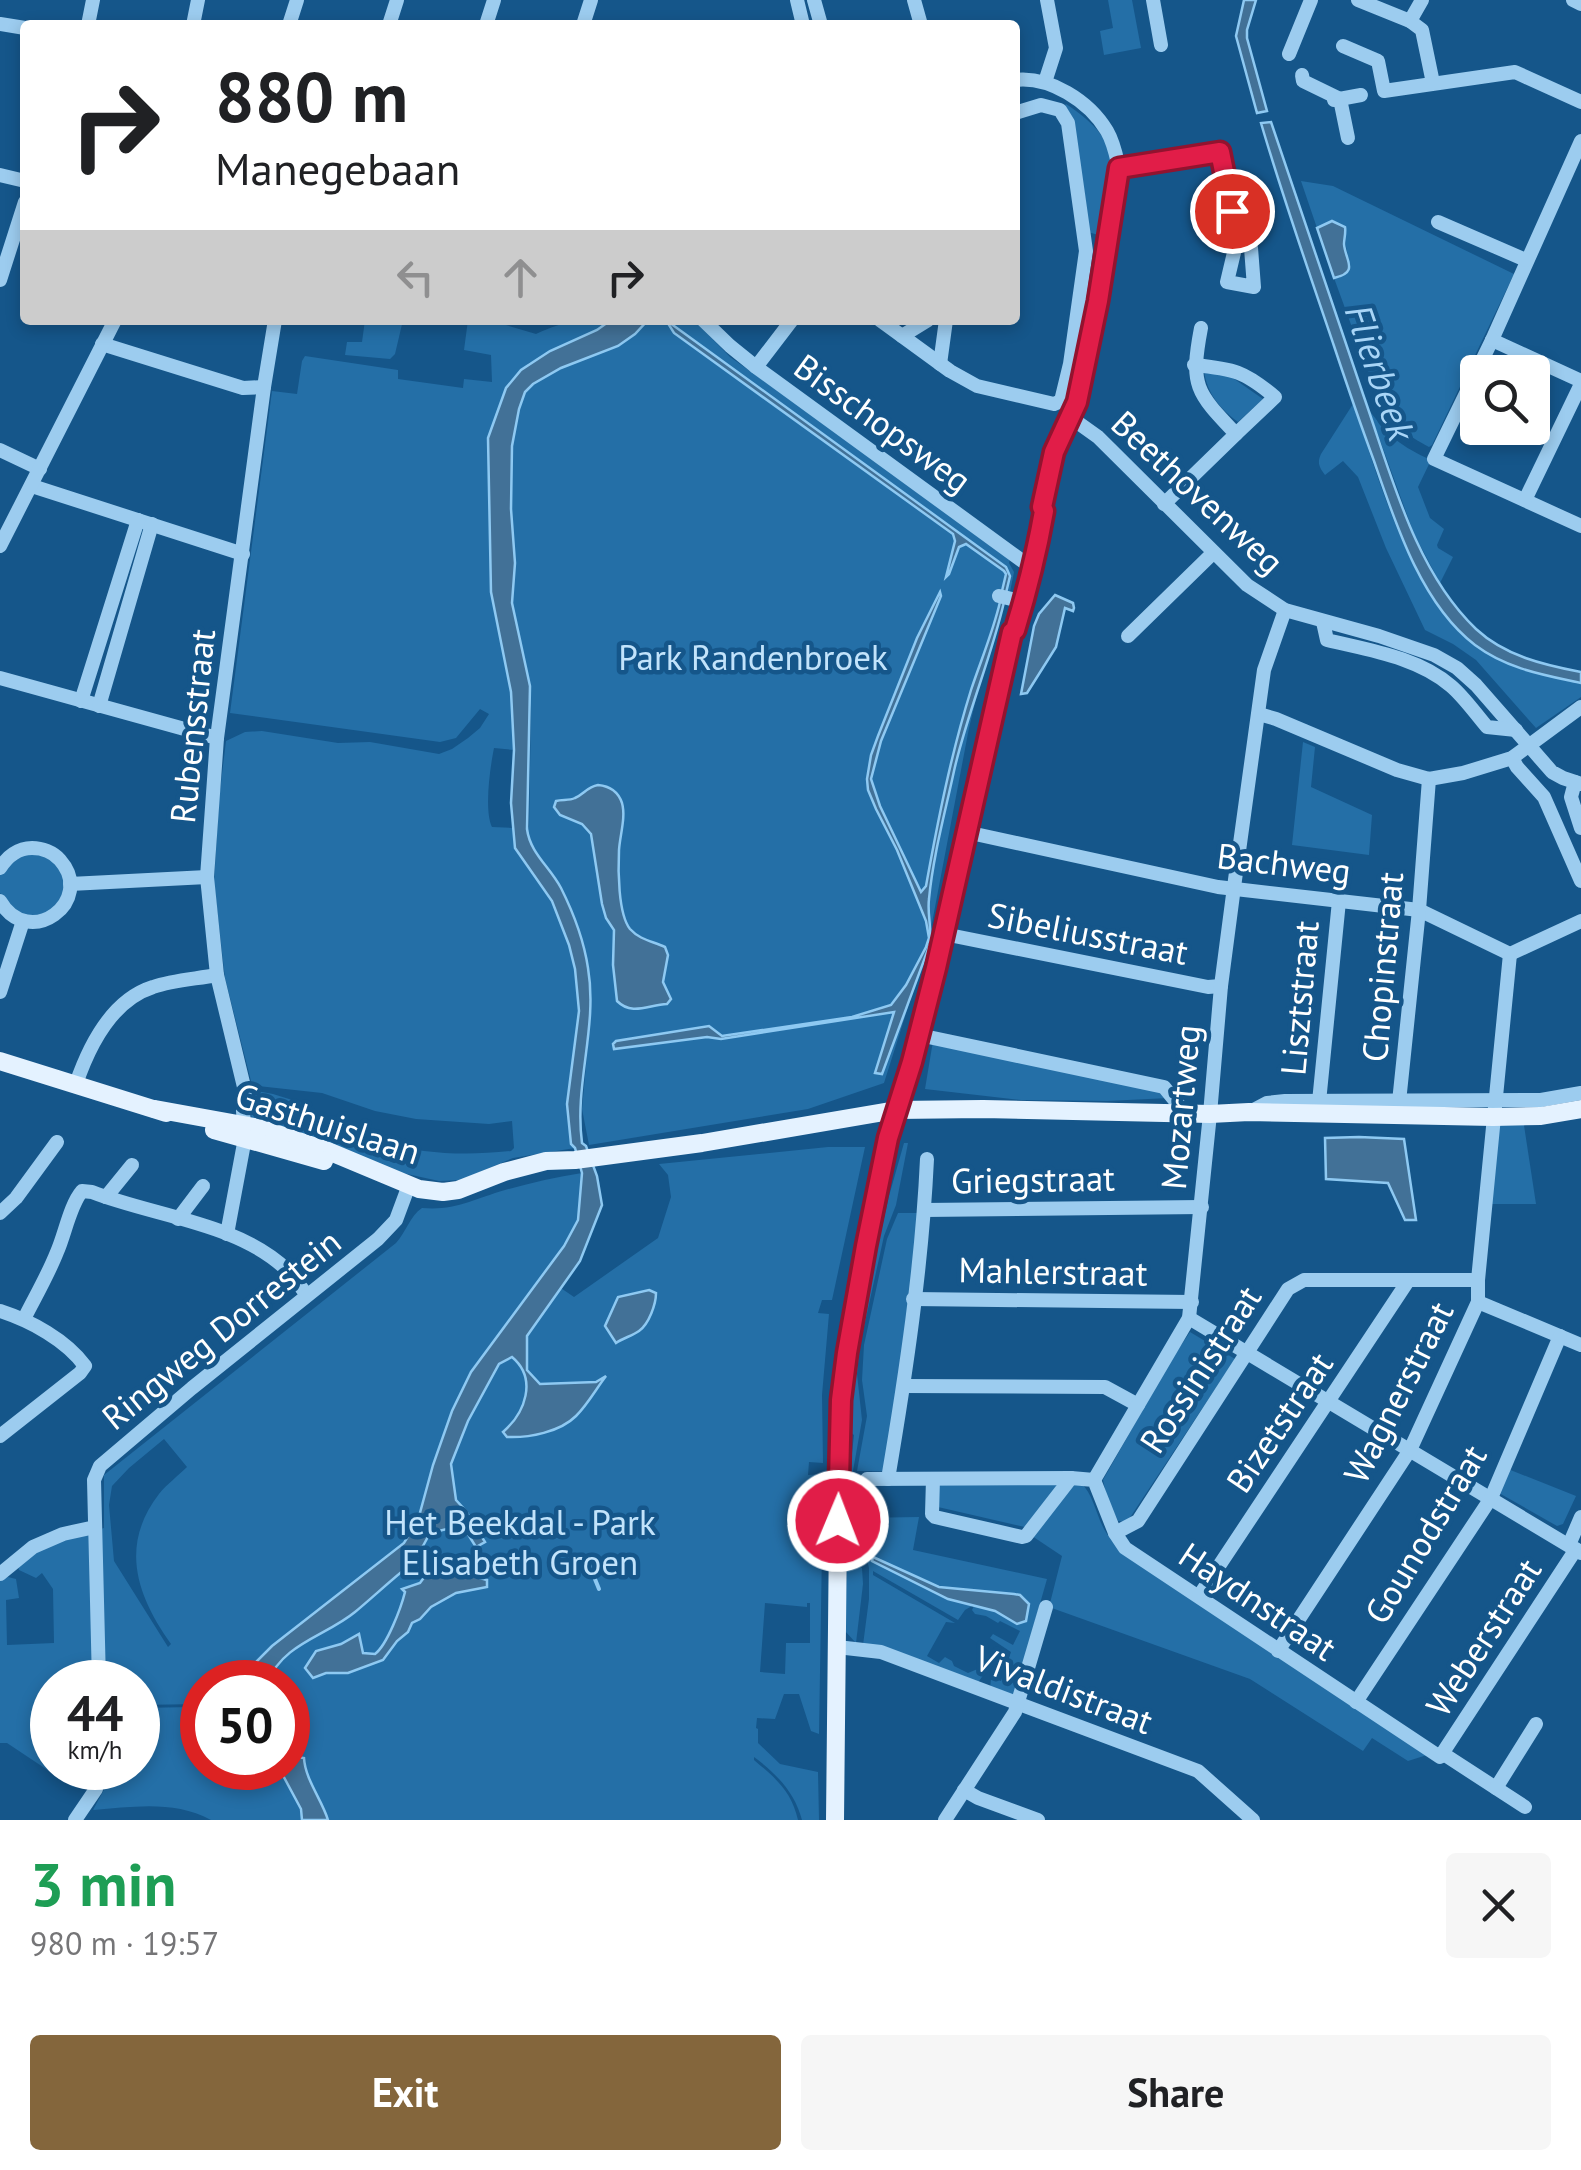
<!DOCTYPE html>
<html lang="en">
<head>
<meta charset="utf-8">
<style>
  :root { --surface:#fff; --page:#f6f6f6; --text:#202124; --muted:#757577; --accent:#84663c }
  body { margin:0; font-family:"PT Sans",sans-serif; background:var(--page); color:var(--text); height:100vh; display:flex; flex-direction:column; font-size:38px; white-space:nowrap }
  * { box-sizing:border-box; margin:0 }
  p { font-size:32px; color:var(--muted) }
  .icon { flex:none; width:55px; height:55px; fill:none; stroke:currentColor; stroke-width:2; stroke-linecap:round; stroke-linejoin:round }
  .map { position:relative; height:1820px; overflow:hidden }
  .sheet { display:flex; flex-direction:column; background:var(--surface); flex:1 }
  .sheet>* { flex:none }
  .hud { position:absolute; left:20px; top:20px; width:1000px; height:305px; border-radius:10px; box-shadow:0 5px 15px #0003; background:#fff; color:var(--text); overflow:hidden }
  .buttons { position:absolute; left:1460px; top:355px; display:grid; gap:20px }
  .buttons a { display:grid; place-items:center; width:90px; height:90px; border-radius:10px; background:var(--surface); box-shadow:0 5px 15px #0003; font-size:50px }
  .speed { position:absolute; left:30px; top:1660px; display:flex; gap:20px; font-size:50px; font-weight:700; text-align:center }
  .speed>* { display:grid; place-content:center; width:130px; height:130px; border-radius:50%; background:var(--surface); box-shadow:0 5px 15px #0003; line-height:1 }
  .speed small { font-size:25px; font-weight:400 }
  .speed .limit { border:15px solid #d22; background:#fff; color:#111 }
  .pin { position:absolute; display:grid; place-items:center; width:85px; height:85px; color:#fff; margin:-42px; border:5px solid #fff; border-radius:50%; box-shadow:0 2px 10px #0007 }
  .me { position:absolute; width:110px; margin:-55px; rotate:1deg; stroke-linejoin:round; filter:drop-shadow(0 0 8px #0008) }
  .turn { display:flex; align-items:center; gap:35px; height:210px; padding:0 30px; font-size:45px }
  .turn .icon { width:130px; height:130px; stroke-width:2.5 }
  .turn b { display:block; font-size:70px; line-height:85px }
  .lanes { display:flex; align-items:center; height:95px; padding:0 30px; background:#0003; justify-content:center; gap:50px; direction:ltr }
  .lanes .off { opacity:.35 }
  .round { display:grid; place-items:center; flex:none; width:105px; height:105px; border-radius:10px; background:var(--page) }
  .summary { display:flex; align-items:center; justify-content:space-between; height:170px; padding:0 30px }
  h1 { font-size:60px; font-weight:600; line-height:75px; color:#1e9e55 }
  .action { display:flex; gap:20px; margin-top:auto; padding:20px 30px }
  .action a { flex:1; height:115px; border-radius:10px; background:var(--accent); color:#fff; font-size:40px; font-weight:600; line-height:115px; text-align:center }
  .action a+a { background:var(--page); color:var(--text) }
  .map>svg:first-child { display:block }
  .green { fill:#246fa7; fill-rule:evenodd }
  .water { fill:#427197; stroke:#8ec9f2; stroke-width:2.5 }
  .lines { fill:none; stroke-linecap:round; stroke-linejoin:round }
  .stream { stroke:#8ec9f2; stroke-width:4 }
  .minor { stroke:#9cccef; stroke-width:14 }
  .major { stroke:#e4f2ff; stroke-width:18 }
  .route-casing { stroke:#92132f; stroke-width:25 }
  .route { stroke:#e11d48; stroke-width:18 }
  .labels { text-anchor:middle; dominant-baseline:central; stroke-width:9; stroke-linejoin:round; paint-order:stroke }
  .street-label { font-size:35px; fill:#fff; stroke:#15568a }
  .park-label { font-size:35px; fill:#c2e3fb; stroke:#15568a }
  .water-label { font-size:38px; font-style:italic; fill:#a8d5f7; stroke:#15568a }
</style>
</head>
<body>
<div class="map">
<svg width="1581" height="1820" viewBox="0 0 1581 1820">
  <rect width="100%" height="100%" fill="#15568a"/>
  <g class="green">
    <path d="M1108,0H1132L1141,48L1104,55L1100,31L1113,28Z"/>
    <path d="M1066,104C1086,117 1112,138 1113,165C1114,182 1105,218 1102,236L1088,232C1087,189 1076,148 1064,107Z"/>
    <path d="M1301,181L1333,186L1514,274L1432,445L1429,447C1407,435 1393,425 1380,404L1334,278H1339C1359,264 1342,254 1346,233L1332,222L1317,228Z"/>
    <path d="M365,320H403L395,354L390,359L345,355L347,342H362Z"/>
    <path d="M468,320H489L536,334C566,320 579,320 611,320L597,330L529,363L506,388L488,438L491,592L511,692L514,750L494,748C490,768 484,810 492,827L513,828L515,848L552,901L569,945L575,969L579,1011L567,1104L571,1144L575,1148L513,1158L461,1180L439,1181L398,1172L252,1119L250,1110L257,1091L273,1094L305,1104L301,1114C376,1145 429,1160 511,1151L514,1148L512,1121L489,1124L416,1119L375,1111L322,1093L258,1086L256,1088L252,1085L225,978L214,883L219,799L226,741L245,732L262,731L338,743L370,742L439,754L452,749L468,738L480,728L489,714L480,709L456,738L440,742L230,713L272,391L297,394L302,361L305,356L398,370V379L463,388L464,379L492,382L491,355L464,350Z"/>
    <path d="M643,320H694L730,357L757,376L1011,555L1009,563L1014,572L1010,592L1006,593L1007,571L969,728L928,944L884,1083L808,1109L589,1145L582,1109L591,1011L588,965L582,941L561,888L533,848L527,829L529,827L531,709L519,643L508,602L510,409L532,380Z"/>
    <path d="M1204,371L1230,376L1263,399L1238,422C1220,409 1207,393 1204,371Z"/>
    <path d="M1353,404C1382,486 1412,609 1493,656C1520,672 1551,677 1581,683V697L1536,728L1476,660L1453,644L1425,630L1386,548L1358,477L1343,461L1325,475C1319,467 1317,463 1321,454Z"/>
    <path d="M1369,410C1388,436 1402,447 1431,460L1418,487L1430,518L1444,529L1437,545L1438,548L1453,557L1440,583L1414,534Z"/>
    <path d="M1303,742L1315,747L1311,787L1372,815L1369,855L1292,845Z"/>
    <path d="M29,849L60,865L67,892L45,917H22L0,893V870Z"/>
    <path d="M933,1041L1166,1091L1169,1098L1107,1101L1021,1100L925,1089Z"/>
    <path d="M1523,1119L1536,1204H1489L1495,1123Z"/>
    <path d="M904,1143H908L896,1205L884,1236L860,1345L857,1374L862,1420L853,1471H850L854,1435L848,1430L854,1352L889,1196Z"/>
    <path d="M828,1147H865L832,1300H822L818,1313L829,1314L822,1395L823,1463L809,1462L808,1475L822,1474L823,1487L819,1734L811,1731L799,1694H784L775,1719L757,1718L756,1728L758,1729V1743L780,1764L818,1772L819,1820H802C795,1793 777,1774 754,1757V1760C776,1779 791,1790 798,1820H211C174,1800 133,1807 93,1810L106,1786L107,1768H138V1708L193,1707L202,1705V1768H288V1682H202V1704L138,1705V1682H52V1768H88L73,1787L7,1743H0V1580L8,1577L16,1579L19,1598L6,1600L7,1645L54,1643L53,1589L42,1573L36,1578L19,1570L17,1563L34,1549L104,1528V1475L396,1243C406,1232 410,1216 422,1208C455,1211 474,1199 505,1190C530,1183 556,1177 582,1173L579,1220L543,1276L574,1297L658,1238L671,1197L668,1175L659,1164ZM164,1439L187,1467C178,1476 167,1484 159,1494C119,1546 137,1596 171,1644L168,1647L114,1561L109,1505L112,1486L129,1468ZM765,1603L807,1607V1603H810V1643H786L785,1674L760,1672Z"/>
    <path d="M898,1213H920L887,1466L884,1471H857L867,1416L862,1380L864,1345L887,1239Z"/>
    <path d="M1190,1332L1235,1359L1131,1516L1126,1522L1118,1521L1107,1498L1103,1480L1171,1360Z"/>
    <path d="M1508,1469L1576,1496L1563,1524L1557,1526L1499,1493Z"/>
    <path d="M940,1482L1054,1483L1060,1489L1029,1528L938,1507L936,1504Z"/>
    <path d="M1072,1483H1081C1093,1494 1096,1514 1104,1529C1110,1540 1118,1547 1128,1555L1427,1755L1408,1761L1372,1738L1363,1751L1250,1679L1049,1607L1062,1556L1032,1536Z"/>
    <path d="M919,1517L913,1550L1047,1579L1014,1695L990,1690L991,1678L1001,1681L1011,1652L990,1638L993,1634L1013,1645L1020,1631L1000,1621L998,1623L986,1616L975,1614L972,1610L974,1606L995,1611L1012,1621L1027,1601L1020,1595L947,1589L873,1557L872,1561L948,1599L972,1606L965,1610L958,1620L873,1571V1575L955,1623L946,1622L927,1656L939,1663L945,1657L952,1661L954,1666L968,1673L980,1668L984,1674L977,1684L863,1645L869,1599V1568L857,1518Z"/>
    <path d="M847,1564L862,1568L863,1584L856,1643L845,1631Z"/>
  </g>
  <g class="water">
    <path d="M1244,0H1256L1247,30V38L1267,111L1257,113L1236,36Z"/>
    <path d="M1271,122C1302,213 1332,305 1364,397C1391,474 1415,571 1476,629C1505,656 1544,665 1581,672V683C1544,675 1507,669 1475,645C1421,604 1395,522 1374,461C1360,423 1347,385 1334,346C1309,272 1283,198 1261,123Z"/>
    <path d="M1332,221L1345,227C1346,233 1344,239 1344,244C1345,260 1360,272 1334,278L1317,228Z"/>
    <path d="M611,320H648L635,334L618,346L561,368L533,384L525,392L519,409L512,446L511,509L515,563L512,603L530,686L527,829C530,853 550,867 561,888C573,912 584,941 588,968C598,1027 574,1084 582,1143L586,1146L597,1176L602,1205L580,1261L527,1336V1370L540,1384L596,1382L606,1376C596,1389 588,1404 576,1416C560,1432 529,1438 507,1437L503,1432C525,1413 538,1379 512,1357L499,1364L468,1421L451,1464L456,1500L466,1511L485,1542L476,1547L466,1531L451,1528L430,1533L417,1557L410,1565C391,1580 373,1597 355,1612C326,1636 282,1644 268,1682H247L255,1663L272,1646L404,1543L418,1520L433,1465L452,1411L471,1372L564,1246L578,1220L582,1173L575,1148L571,1144L567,1104L579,1011L575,969L569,945L552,901L515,848L511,803L514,750L511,692L491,592L488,438L506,388L521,370L550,351L597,330Z"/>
    <path d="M670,323L1006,567L1010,576L1006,593L1002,591L1006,574L1004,571L966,544L959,547L949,574L946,577L955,541L953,534L674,333L669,325Z"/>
    <path d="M940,592L941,596L881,741L871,779L880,806L921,892L926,886C938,820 951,754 971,690C981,660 993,632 1000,602H1004C991,659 967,713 954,771C945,813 933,856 929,899C927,914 932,928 930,944L882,1074L875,1073L894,1012L721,1039L707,1037L614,1049L613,1044L616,1041L709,1026L722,1036L852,1017L891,1005L906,985L926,947L929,938L926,921L897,850L876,809L868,790L867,779L871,755L878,736L917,638Z"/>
    <path d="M1055,595L1073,603L1074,608L1073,611L1065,608L1056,647L1027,693L1021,694L1034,626L1039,614Z"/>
    <path d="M598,785C609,786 618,791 622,803C626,817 620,835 619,850C618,869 618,914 630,929C640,940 652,941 665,947L668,955L663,982L671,999L667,1004C648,1005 632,1016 617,1001L613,965L614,930L606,918L602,904L591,834L582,824L560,815L554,807L556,801C562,799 569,801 575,798C584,794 587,787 598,785Z"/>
    <path d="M1359,1137L1404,1139L1416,1220H1405L1388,1183L1326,1179L1325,1138Z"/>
    <path d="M649,1290L656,1293C656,1304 649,1324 639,1331C632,1336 623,1338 616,1343L605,1326L618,1297Z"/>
    <path d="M448,1557L450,1566L455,1575L476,1577L487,1580V1587L456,1593L431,1607L420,1619L412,1623L408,1632L397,1641L383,1660L348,1673H326L313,1678L305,1668L316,1651L341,1644L359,1634L363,1653L375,1654C387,1645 401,1608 405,1592L402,1589L420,1583L428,1572C440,1571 444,1567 448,1557Z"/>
    <path d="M873,1557L939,1587L1014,1594L1020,1595L1029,1604L1026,1621L1017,1624L995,1611L948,1599L872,1561Z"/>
    <path d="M288,1739L297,1757L304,1758C305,1779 322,1800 328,1820H302L301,1809L279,1768H288Z"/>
  </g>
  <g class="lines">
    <g class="stream">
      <path d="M1015,95L1018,94"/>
      <path d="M588,1562L599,1589"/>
    </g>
    <g class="minor">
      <path d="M797,0L803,25"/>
      <path d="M814,0L821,25"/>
      <path d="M914,0L921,25"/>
      <path d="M1153,0L1161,45"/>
      <path d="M1358,0L1410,21"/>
      <path d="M1422,0L1410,21L1422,30L1433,83"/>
      <path d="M1573,0L1581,4"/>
      <path d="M0,24L25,28"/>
      <path d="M88,25L93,0"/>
      <path d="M193,25L198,0"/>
      <path d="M289,25L297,0"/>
      <path d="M389,25L397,0"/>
      <path d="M486,25L494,0"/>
      <path d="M583,25L591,0"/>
      <path d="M1343,46L1378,61L1384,91L1515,72L1581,102"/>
      <path d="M1289,54L1311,0"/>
      <path d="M1302,75L1303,81L1340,99L1348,138"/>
      <path d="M1045,82L1056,48L1047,0"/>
      <path d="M1334,100L1361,95"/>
      <path d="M1581,141L1492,340L1434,459L1581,526"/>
      <path d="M1119,168L1220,151L1237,240L1227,282L1254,287L1251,248L1237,240"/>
      <path d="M0,175L25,181"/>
      <path d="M1438,222L1526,260"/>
      <path d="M0,280L25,202"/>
      <path d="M703,320L730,346L756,367L1032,568"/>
      <path d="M880,320L950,371L977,386L1054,404L1061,401L1070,364L1086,251L1068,123L1060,110L1041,105L1015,113"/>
      <path d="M902,336L928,320"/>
      <path d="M1492,340L1581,381"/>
      <path d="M102,344L243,388L264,387"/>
      <path d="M940,364L946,320"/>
      <path d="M1194,365C1234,369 1244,371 1275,397L1236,434"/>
      <path d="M756,367L792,320"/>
      <path d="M1070,417L1098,437L1247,585L1285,610L1379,636L1434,655L1457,668L1476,685L1552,772L1563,778L1581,784"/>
      <path d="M0,450L40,469"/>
      <path d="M32,486L243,554"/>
      <path d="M1525,500L1581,384"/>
      <path d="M1164,504L1236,434C1196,392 1190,386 1201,328"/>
      <path d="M0,546L115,320"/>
      <path d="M999,596L1024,602"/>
      <path d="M1323,622L1327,640C1368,650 1418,657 1451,686C1464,697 1475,713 1487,727L1516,730"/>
      <path d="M1012,632L1015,630C1027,591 1038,551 1044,511L1042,507L1055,451L1077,403L1098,301L1119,168C1116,155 1114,143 1107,131C1089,101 1050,76 1015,80"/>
      <path d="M1128,636L1213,553"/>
      <path d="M0,678L217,738"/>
      <path d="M81,701L138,520"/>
      <path d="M99,706L152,524"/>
      <path d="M1259,714L1276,719L1397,770L1429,779L1463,773L1512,758L1581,707"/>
      <path d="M1512,758L1517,767L1544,797L1581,881"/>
      <path d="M1575,782L1571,797L1581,828"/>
      <path d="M966,832L1218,887L1419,910L1510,954L1581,921"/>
      <path d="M0,868C7,857 18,848 32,848C42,848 53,852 60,860C96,901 29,951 0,901"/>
      <path d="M70,884L207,877"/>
      <path d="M944,934L1208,987L1221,986"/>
      <path d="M0,992L23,921"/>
      <path d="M919,1035L1164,1087L1186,1114"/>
      <path d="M76,1084C89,1046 112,1000 153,987C173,980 196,979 217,975"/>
      <path d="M1319,1102L1339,901"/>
      <path d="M1399,1102L1419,910L1429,779"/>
      <path d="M896,1110L919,1035L1012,632L1011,625"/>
      <path d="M1250,1112L1267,1103L1285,1101L1541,1100L1581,1093"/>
      <path d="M106,1197L132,1165"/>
      <path d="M924,1210L1202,1207"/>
      <path d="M0,1213L16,1198L57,1142"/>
      <path d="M178,1219L203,1186"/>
      <path d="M227,1234L245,1138L243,1111L245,1091L217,975L207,877L217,738L264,387L275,320"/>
      <path d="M913,1299L1192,1302"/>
      <path d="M1478,1302L1581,1345"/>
      <path d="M0,1311C31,1321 66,1340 85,1366L80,1373L0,1436"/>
      <path d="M1189,1318L1581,1553"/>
      <path d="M24,1319C35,1297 48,1275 57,1252C65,1234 70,1205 82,1191L92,1192C153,1216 239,1223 287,1270C295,1277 300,1287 307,1295"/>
      <path d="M904,1386L1105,1387L1138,1405"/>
      <path d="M867,1479L1071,1478L1094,1480L1115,1533L1125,1548L1440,1757L1576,1549"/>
      <path d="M888,1479C906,1373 922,1266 927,1159"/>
      <path d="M933,1479L932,1514L935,1517L1022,1537L1026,1536L1071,1478"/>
      <path d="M1094,1480L1189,1318L1210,1114L1221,986L1234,887L1264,670L1285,610"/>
      <path d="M1115,1533L1138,1521L1288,1289L1304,1280H1478"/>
      <path d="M1569,1545L1581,1517"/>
      <path d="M0,1574L33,1547L63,1534L95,1527"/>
      <path d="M1199,1596L1408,1281"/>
      <path d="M837,1647L881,1652L1198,1771L1253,1820"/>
      <path d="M1278,1651L1410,1450L1478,1302V1280L1510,954"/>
      <path d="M99,1682L94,1480L100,1466L192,1388L378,1239L396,1220L409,1185"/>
      <path d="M1356,1702L1491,1498L1560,1336"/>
      <path d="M1442,1753L1525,1807"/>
      <path d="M1496,1788L1536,1724"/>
      <path d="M964,1790L978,1798L1038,1820"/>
      <path d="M75,1820L96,1789L101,1768"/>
      <path d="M945,1820L1015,1712L1046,1607"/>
    </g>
    <g class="major">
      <path d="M0,1061L166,1113"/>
      <path d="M155,1109L260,1128L328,1151L419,1189L443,1192L458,1190L504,1172L546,1161L575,1160L702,1143L896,1110L983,1109L1210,1114L1249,1112L1493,1117L1541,1116L1581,1109"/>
      <path d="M214,1130L324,1161"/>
      <path d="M835,1820L839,1435C843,1369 855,1305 868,1241C876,1197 884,1153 896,1110"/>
    </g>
  </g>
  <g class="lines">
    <g class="route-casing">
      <path id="route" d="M838,1521L841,1400L847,1353L866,1246L888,1138L912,1062L936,968L1012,632L1015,630C1027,591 1037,551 1044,511L1042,507L1054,452L1077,402L1098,301L1119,168L1220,152L1232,211"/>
    </g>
    <use href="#route" class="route"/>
  </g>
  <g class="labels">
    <g class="street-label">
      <text transform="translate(883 423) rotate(36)">Bisschopsweg</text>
      <text transform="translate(1198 492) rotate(43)">Beethovenweg</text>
      <text transform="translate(192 726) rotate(-84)">Rubensstraat</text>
      <text transform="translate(1284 863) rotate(7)">Bachweg</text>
      <text transform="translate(1088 933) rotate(11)">Sibeliusstraat</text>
      <text transform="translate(1382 967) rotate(-85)">Chopinstraat</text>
      <text transform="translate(1299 998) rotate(-85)">Lisztstraat</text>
      <text transform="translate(1180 1107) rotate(-85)">Mozartweg</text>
      <text transform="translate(328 1123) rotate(18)">Gasthuislaan</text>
      <text transform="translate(1033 1179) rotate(-1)">Griegstraat</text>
      <text transform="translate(1053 1271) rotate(1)">Mahlerstraat</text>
      <text transform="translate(221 1329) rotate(-39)">Ringweg Dorrestein</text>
      <text transform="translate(1200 1369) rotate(-57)">Rossinistraat</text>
      <text transform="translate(1398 1392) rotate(-63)">Wagnerstraat</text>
      <text transform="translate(1279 1422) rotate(-56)">Bizetstraat</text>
      <text transform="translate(1425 1534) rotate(-59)">Gounodstraat</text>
      <text transform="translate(1258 1601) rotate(34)">Haydnstraat</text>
      <text transform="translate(1483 1637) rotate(-57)">Weberstraat</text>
      <text transform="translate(1064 1689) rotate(21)">Vivaldistraat</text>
    </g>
    <g class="park-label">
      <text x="753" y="657">Park Randenbroek</text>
      <text x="520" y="1522">Het Beekdal - Park<tspan x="520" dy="40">Elisabeth Groen</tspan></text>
    </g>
    <g class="water-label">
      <text transform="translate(1381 372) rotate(71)">Flierbeek</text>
    </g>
  </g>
</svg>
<div class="buttons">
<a><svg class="icon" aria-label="search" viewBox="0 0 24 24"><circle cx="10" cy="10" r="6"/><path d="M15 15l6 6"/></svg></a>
</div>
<div class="speed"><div>44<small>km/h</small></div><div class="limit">50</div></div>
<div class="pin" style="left:1232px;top:211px;background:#d93025"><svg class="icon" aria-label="arrive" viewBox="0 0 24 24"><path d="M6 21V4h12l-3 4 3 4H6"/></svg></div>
<svg class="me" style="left:838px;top:1521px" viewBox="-20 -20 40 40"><circle r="17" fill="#e11d48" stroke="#fff" stroke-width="3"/><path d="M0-11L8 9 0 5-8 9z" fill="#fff"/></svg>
<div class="hud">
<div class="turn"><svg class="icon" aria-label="right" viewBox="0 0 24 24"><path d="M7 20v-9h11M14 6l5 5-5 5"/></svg><div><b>880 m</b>Manegebaan</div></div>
<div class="lanes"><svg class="icon off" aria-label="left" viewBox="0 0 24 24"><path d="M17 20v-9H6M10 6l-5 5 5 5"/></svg><svg class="icon off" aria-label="ahead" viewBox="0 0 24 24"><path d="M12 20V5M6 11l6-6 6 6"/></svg><svg class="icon" aria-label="right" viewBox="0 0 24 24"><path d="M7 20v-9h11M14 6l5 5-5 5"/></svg></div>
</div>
</div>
<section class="sheet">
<div class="summary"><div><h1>3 min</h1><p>980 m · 19:57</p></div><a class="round"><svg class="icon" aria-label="close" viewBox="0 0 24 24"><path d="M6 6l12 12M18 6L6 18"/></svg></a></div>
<div class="action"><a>Exit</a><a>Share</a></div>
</section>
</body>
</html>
